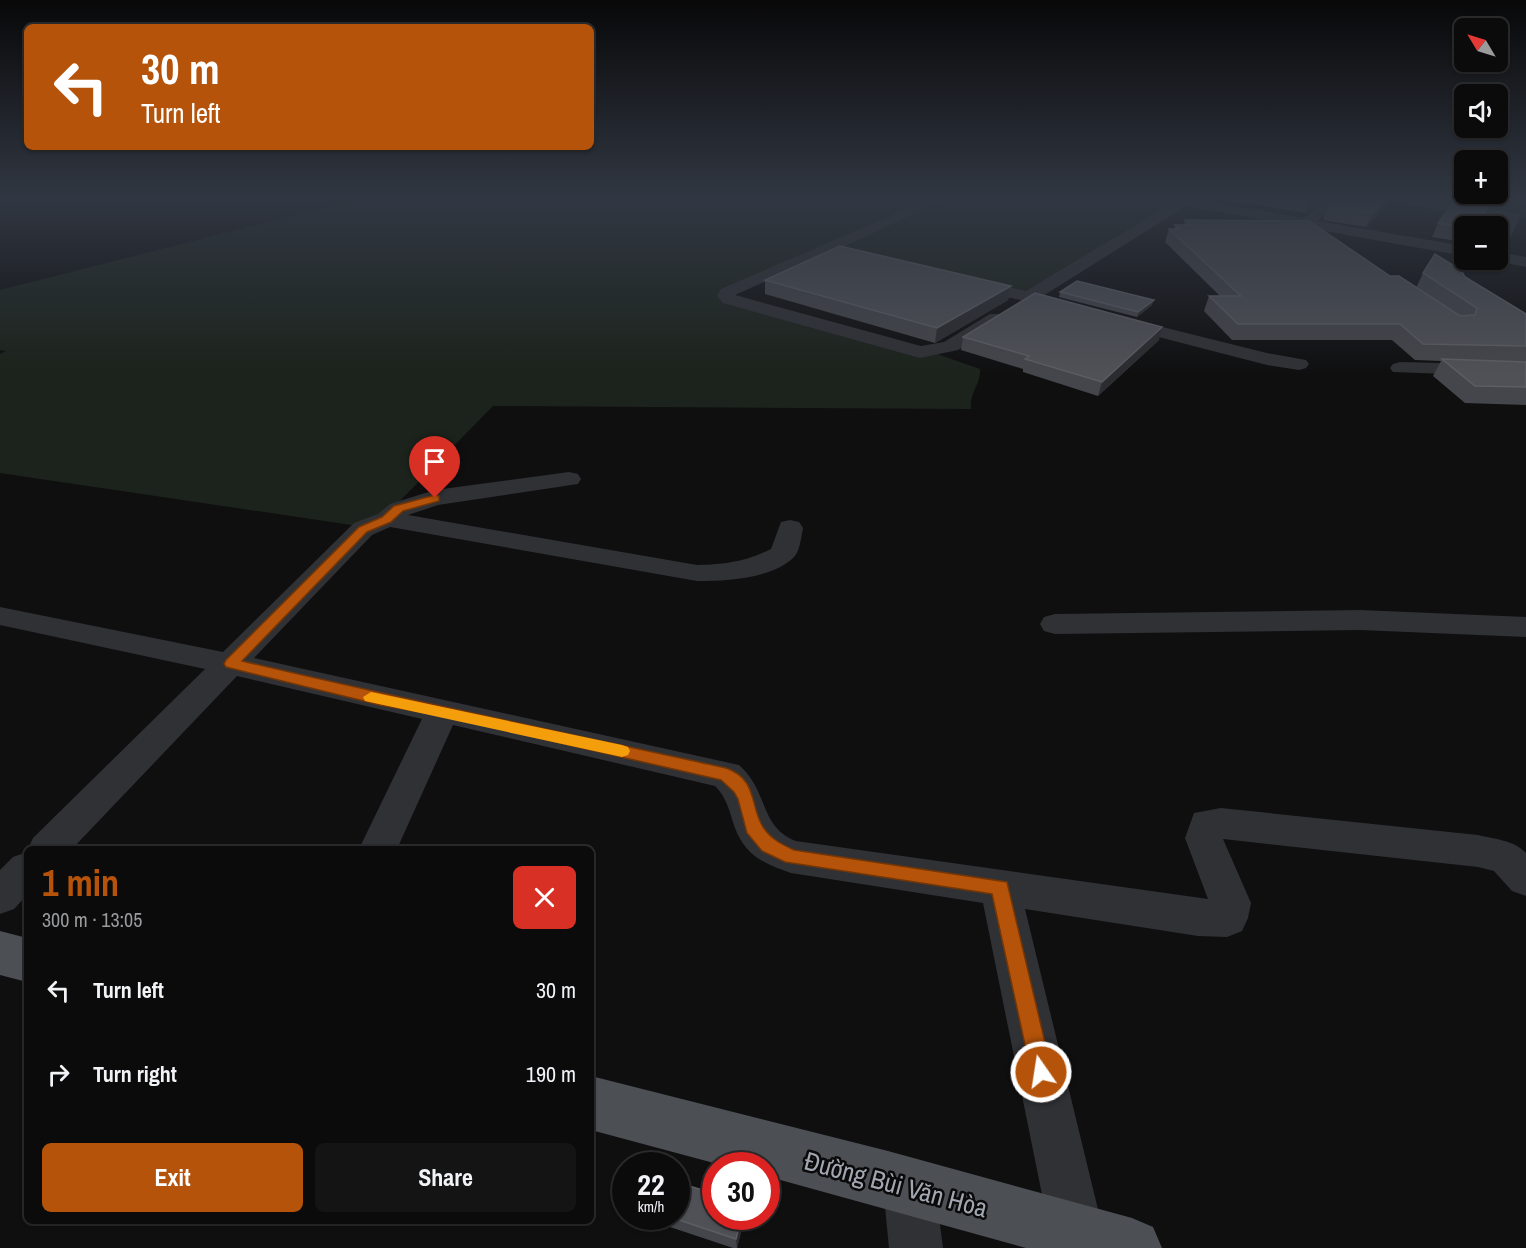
<!DOCTYPE html>
<html lang="en">
<head>
<meta charset="utf-8">
<style>
  :root { --surface:#0b0b0c; --page:#141415; --text:#f1f3f6; --muted:#9a9b9d; --line:#2b2b2d; --accent:#b45309 }
  body { margin:0; font-family:"Archivo Narrow",sans-serif; background:var(--page); color:var(--text); height:100vh; display:flex; flex-direction:column; font-size:22px; white-space:nowrap }
  * { box-sizing:border-box; margin:0 }
  p { font-size:20px; color:var(--muted) }
  .icon { flex:none; width:33px; height:33px; fill:none; stroke:currentColor; stroke-width:2; stroke-linecap:round; stroke-linejoin:round }
  .map { position:relative; flex:1; overflow:hidden }
  .details { position:absolute; left:24px; top:846px; width:570px; height:378px; display:flex; flex-direction:column; background:var(--surface); border-radius:9px; box-shadow:0 2px 4px #0004,0 0 0 2px var(--line) }
  .details>* { flex:none }
  .top-card { position:absolute; left:24px; top:24px; width:570px; height:126px; border-radius:9px; box-shadow:0 2px 4px #0004,0 0 0 2px var(--line); background:#b45309; color:#fff; overflow:hidden }
  .needle { width:39px; rotate:308deg }
  .buttons { position:absolute; left:1454px; top:18px; display:grid; gap:12px }
  .buttons a { display:grid; place-items:center; width:54px; height:54px; border-radius:9px; background:var(--surface); box-shadow:0 2px 4px #0004,0 0 0 2px var(--line); font-size:30px }
  .speed { position:absolute; left:612px; top:1152px; display:flex; gap:12px; font-size:30px; font-weight:700; text-align:center }
  .speed>* { display:grid; place-content:center; width:78px; height:78px; border-radius:50%; background:var(--surface); box-shadow:0 2px 4px #0004,0 0 0 2px var(--line); line-height:1 }
  .speed small { font-size:15px; font-weight:400 }
  .speed .limit { border:9px solid #d22; background:#fff; color:#111 }
  .pin { position:absolute; display:grid; place-items:center; width:51px; height:51px; color:#fff; margin:-62px -26px; border-radius:50% 50% 50% 0; rotate:-45deg; box-shadow:0 0 6px #0007 }
  .pin .icon { rotate:45deg }
  .me { position:absolute; width:66px; margin:-33px; rotate:347deg; stroke-linejoin:round; filter:drop-shadow(0 0 4px #0008) }
  .turn { display:flex; align-items:center; gap:21px; height:126px; padding:0 18px; font-size:27px }
  .turn .icon { width:78px; height:78px; stroke-width:2.5 }
  .turn b { display:block; font-size:42px; line-height:51px }
  .round { display:grid; place-items:center; flex:none; width:63px; height:63px; border-radius:9px; background:var(--page) }
  .summary { display:flex; align-items:center; justify-content:space-between; height:102px; padding:0 18px }
  h1 { font-size:36px; font-weight:700; line-height:45px; color:var(--accent) }
  .primary-button { display:flex; gap:12px; margin-top:auto; padding:12px 18px }
  .primary-button a { flex:1; height:69px; border-radius:9px; background:var(--accent); color:#fff; font-size:24px; font-weight:700; line-height:69px; text-align:center }
  .primary-button a+a { background:var(--page); color:var(--text) }
  ul { padding:0; list-style:none }
  li { display:flex; align-items:center; gap:18px; height:84px; padding:0 18px }
  li div { flex:1 }
  li b { display:block; font-size:22px }
  li em { font-style:normal }
  .map>svg:first-child { display:block }
  .green { fill:#1c231c }
  .lines { fill:none; stroke-linecap:round; stroke-linejoin:round }
  .minor { fill:#303135; fill-rule:evenodd }
  .major { fill:#4c4f54; fill-rule:evenodd }
  .wall { fill:#45464b }
  .shaded-wall { fill:#2b2c2f }
  .building { fill:#4f5156; stroke:#5c5e64; stroke-width:1.5 }
  .route { fill:#b45309; stroke:#753606; stroke-width:1.5 }
  .slow { fill:#f59e0b }
  .labels { text-anchor:middle; dominant-baseline:central; stroke-width:5; stroke-linejoin:round; paint-order:stroke }
  .near-street-label { font-size:26px; fill:#a1a7b0; stroke:#0a0a0b }
</style>
</head>
<body>
<div class="map">
<svg width="1526" height="1248" viewBox="0 0 1526 1248">
  <rect width="100%" height="100%" fill="#0f0f10"/>
  <g class="green">
    <path d="M355,200H933L724,292L937,354L980,369C981,385 970,390 971,409L493,406L386,515L358,526L0,473V354L6,351L0,350V290Z"/>
    <path d="M940,200H1171L1180,201L1028,296L829,249Z"/>
    <path d="M1406,200H1526V218L1421,202Z"/>
  </g>
  <g class="lines">
    <g class="minor">
      <path d="M927,200H944L841,248L849,250L852,253L849,256L844,258L827,254L735,295L921,346L944,342L990,314H1002L1005,318L1002,322L958,350L920,358L723,303L717,296L721,289Z"/>
      <path d="M1170,200H1197L1304,218L1325,200H1338L1318,221L1464,246V256L1325,231L1324,235L1319,236L1303,227L1186,206L1035,301L1029,302L969,288L961,283L969,278L1026,291L1172,203Z"/>
      <path d="M1394,200H1425L1518,214L1520,217L1505,248L1497,252L1526,257V267L1491,260H1497V234L1504,220L1401,204Z"/>
      <path d="M1122,317L1267,353L1306,360L1309,364L1306,368L1299,370L1267,365L1116,326L1113,322L1116,318Z"/>
      <path d="M1400,362L1526,365V377L1393,372L1390,368L1393,364Z"/>
      <path d="M569,472L578,474L581,479L578,484L438,505L408,515L697,565C727,564 744,562 771,549L781,522L790,520L799,522L803,528C801,537 800,553 792,559C769,579 726,581 697,581L390,527L372,535L254,658L739,765C769,791 759,827 796,841L1208,899L1185,838L1194,813L1221,808L1478,835C1494,839 1514,840 1526,853V896L1512,891L1494,871L1478,867L1223,839L1251,903L1248,918L1242,931L1227,937L1198,936L1025,909L1104,1234L1098,1248H1056L1050,1234L983,903L791,873C759,862 742,853 732,819C728,806 725,796 715,786L453,725L397,849H359L422,719L237,676L72,849H28L33,838L205,669L0,625V607L223,652L354,523L378,514L390,504L435,490Z"/>
      <path d="M1360,610L1526,617V637L1360,630L1055,634L1044,631L1040,624L1044,617L1055,614Z"/>
      <path d="M27,852V895L14,909L0,914V870L13,857Z"/>
      <path d="M909,1160L927,1168L935,1186L943,1248H889L883,1186L891,1168Z"/>
    </g>
    <g class="major">
      <path d="M0,931L27,938V982L0,975Z"/>
      <path d="M591,1076L888,1151L1132,1218L1153,1227L1162,1248H1026L766,1176V1166H725L591,1130Z"/>
    </g>
  </g>
  <g class="wall">
    <path d="M1224,200H1322L1306,213Z"/>
    <path d="M1457,200H1494L1489,207H1488L1483,219L1464,226V242L1432,237L1438,223Z"/>
    <path d="M1389,202L1366,227L1323,220L1328,207Z"/>
    <path d="M1185,220L1390,276L1416,288L1423,273L1465,277L1526,314V405L1465,403L1433,376L1441,361L1415,360L1392,340H1232L1204,311L1209,296H1220L1165,242L1169,229H1174L1175,225H1184Z"/>
    <path d="M765,280L1011,286L1008,300L935,343L765,294Z"/>
    <path d="M1060,292L1152,305L1137,317L1059,297Z"/>
    <path d="M963,337L1159,340L1098,396L1023,372V369L961,350Z"/>
    <path d="M626,1172V1213L619,1211L616,1200Z"/>
    <path d="M637,1216H745L737,1248H733Z"/>
  </g>
  <g class="shaded-wall">
    <path d="M1312,200H1322L1306,213L1310,201Z"/>
    <path d="M1385,200H1390L1389,202L1366,227L1372,214Z"/>
    <path d="M1489,206L1478,226H1475Z"/>
    <path d="M1011,286L1008,300L935,343L937,328Z"/>
    <path d="M1154,300L1152,305L1137,317L1138,312Z"/>
    <path d="M1162,327L1159,340L1098,396L1102,382Z"/>
    <path d="M742,1216H745L737,1248L736,1239Z"/>
  </g>
  <g class="building">
    <path d="M1335,200H1385L1372,214L1328,207Z"/>
    <path d="M1454,201L1489,206L1475,226H1464V228L1438,223Z"/>
    <path d="M1185,220L1309,221L1390,276H1399L1460,316L1475,315L1477,308L1423,273L1435,254L1461,270L1465,277L1526,314V346L1423,344L1400,324H1238L1209,296H1241L1169,229H1179L1175,225H1191Z"/>
    <path d="M840,246L1011,286L937,328L765,280Z"/>
    <path d="M1077,281L1154,300L1138,312L1060,292Z"/>
    <path d="M1035,293L1162,327L1102,382L1025,359L1029,356L963,337Z"/>
    <path d="M1442,359L1526,362V387L1475,386Z"/>
    <path d="M626,1172V1203L616,1200Z"/>
    <path d="M676,1182L716,1194V1216H742L736,1239L667,1216H676Z"/>
  </g>
  <linearGradient id="sky" x2="0" y2="1"><stop stop-color="#080809"/><stop offset="0.53" stop-color="#313742"/><stop offset="1" stop-color="#313742" stop-opacity="0"/></linearGradient>
  <rect width="1526" height="374" fill="url(#sky)"/>
  <path class="route" d="M435,495L439,496V501L403,511L391,522L367,532L242,661C403,699 565,733 726,768C758,779 750,807 763,827C771,839 781,844 794,850L1007,882L1052,1072L1049,1080L1041,1083L1034,1080L1031,1072L992,894L785,862L762,851L747,833L738,799L734,792L721,780L443,716L380,705L226,667L224,664L226,660L359,527L382,517L394,506Z"/>
  <path class="slow" d="M371,692L622,745L628,747L630,751L628,755L622,757L365,701L363,697Z"/>
  <g class="labels">
    <g class="near-street-label">
      <text transform="translate(896 1184) rotate(15)">Đường Bùi Văn Hòa</text>
    </g>
  </g>
</svg>
<div class="buttons">
<a><svg class="needle" viewBox="-14 -14 28 28"><path d="M0-13l5 13h-10z" fill="#e53935"/><path d="M0 13l5-13h-10z" fill="#9a9b9d"/></svg></a>
<a><svg class="icon" aria-label="sound" viewBox="0 0 24 24"><path d="M4 9h4l5-4v14l-5-4H4zM17 9q2 3 0 6"/></svg></a>
<a>+</a>
<a>−</a>
</div>
<div class="speed"><div>22<small>km/h</small></div><div class="limit">30</div></div>
<div class="pin" style="left:435px;top:498px;background:#d93025"><svg class="icon" aria-label="arrive" viewBox="0 0 24 24"><path d="M6 21V4h12l-3 4 3 4H6"/></svg></div>
<svg class="me" style="left:1041px;top:1072px" viewBox="-20 -20 40 40"><circle r="17" fill="#b45309" stroke="#fff" stroke-width="3"/><path d="M0-11L8 9 0 5-8 9z" fill="#fff"/></svg>
<div class="top-card">
<div class="turn"><svg class="icon" aria-label="left" viewBox="0 0 24 24"><path d="M17 20v-9H6M10 6l-5 5 5 5"/></svg><div><b>30 m</b>Turn left</div></div>
</div>
<section class="details">
<div class="summary"><div><h1>1 min</h1><p>300 m · 13:05</p></div><a class="round" style="background:#d93025;color:#fff"><svg class="icon" aria-label="close" viewBox="0 0 24 24"><path d="M6 6l12 12M18 6L6 18"/></svg></a></div>
<ul>
<li><svg class="icon" aria-label="left" viewBox="0 0 24 24"><path d="M17 20v-9H6M10 6l-5 5 5 5"/></svg><div><b>Turn left</b></div><em>30 m</em></li>
<li><svg class="icon" aria-label="right" viewBox="0 0 24 24"><path d="M7 20v-9h11M14 6l5 5-5 5"/></svg><div><b>Turn right</b></div><em>190 m</em></li>
</ul>
<div class="primary-button"><a>Exit</a><a>Share</a></div>
</section>
</div>
</body>
</html>
